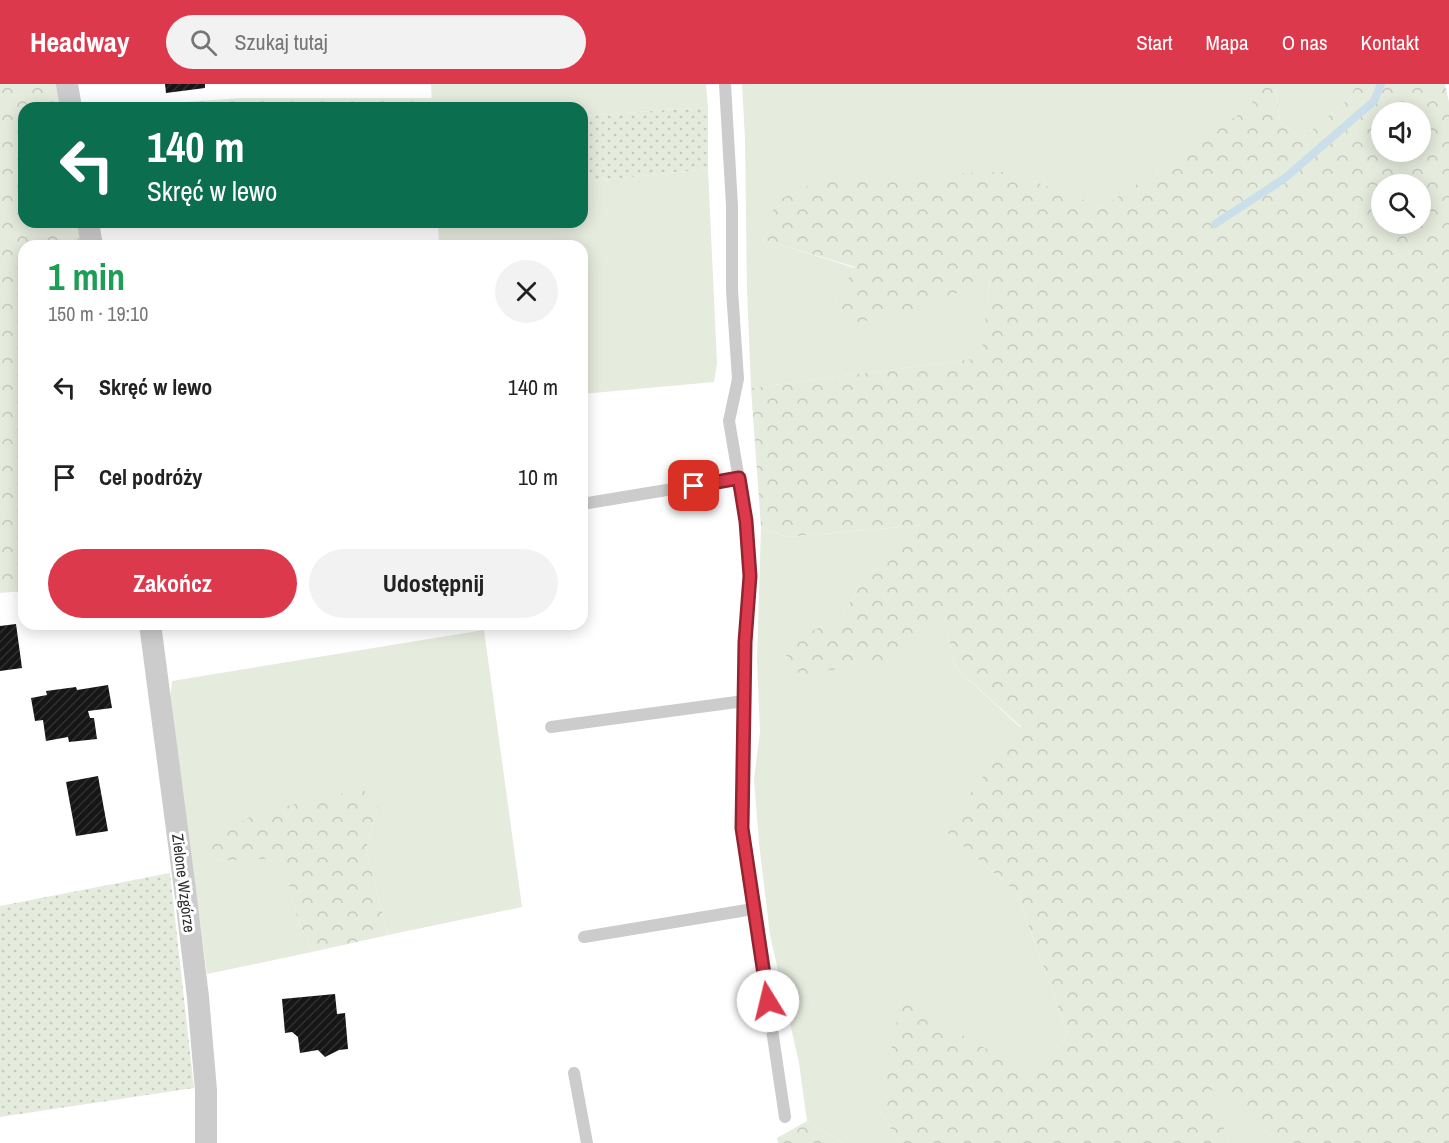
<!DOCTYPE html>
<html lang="pl">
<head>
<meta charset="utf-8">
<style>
  :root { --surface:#fff; --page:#f2f2f2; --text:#222; --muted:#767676; --accent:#dd394c }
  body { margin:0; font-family:"Archivo Narrow",sans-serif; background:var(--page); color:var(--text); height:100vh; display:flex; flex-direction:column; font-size:22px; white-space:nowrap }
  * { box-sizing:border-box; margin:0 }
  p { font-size:20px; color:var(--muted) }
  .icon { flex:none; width:33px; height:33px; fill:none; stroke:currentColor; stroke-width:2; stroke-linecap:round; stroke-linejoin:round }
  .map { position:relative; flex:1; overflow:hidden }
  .side { position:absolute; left:18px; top:156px; width:570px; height:390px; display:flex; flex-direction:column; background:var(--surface); border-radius:18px; box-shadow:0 3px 15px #0003 }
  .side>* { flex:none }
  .banner { position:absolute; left:18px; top:18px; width:570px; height:126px; border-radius:18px; box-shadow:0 3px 15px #0003; background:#0b6e4f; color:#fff; overflow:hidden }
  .buttons { position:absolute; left:1371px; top:18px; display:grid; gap:12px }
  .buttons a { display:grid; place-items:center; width:60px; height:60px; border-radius:50%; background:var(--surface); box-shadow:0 3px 15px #0003; font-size:30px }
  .pin { position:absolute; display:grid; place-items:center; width:51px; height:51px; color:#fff; margin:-26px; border-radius:12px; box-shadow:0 3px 9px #0006 }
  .me { position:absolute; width:66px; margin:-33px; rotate:351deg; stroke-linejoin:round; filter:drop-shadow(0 0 4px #0008) }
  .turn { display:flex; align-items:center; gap:21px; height:126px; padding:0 30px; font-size:27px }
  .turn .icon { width:78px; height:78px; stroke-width:2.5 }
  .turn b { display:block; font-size:42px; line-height:51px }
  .round { display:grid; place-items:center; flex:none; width:63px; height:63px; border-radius:32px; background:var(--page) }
  .headline { display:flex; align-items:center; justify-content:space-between; height:102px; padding:0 30px }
  h1 { font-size:36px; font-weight:700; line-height:45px; color:#1e9e55 }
  .primary-button { display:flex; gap:12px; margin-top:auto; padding:12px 30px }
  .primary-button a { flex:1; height:69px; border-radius:36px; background:var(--accent); color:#fff; font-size:24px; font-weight:700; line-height:69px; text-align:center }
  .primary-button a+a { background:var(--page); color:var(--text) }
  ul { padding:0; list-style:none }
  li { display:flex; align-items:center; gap:18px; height:90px; padding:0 30px }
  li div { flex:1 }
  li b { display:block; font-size:22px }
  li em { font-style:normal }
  header { display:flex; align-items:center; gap:36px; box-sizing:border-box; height:84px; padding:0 30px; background:var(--accent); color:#fff }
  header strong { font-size:28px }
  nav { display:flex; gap:33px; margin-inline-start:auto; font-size:21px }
  .search { width:420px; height:54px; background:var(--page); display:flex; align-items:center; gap:15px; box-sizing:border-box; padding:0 21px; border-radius:33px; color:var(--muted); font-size:22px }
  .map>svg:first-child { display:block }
  .grass { fill:#e5ebdd }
  .forest { fill:url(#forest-crowns); fill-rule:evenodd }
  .park { fill:url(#park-dots) }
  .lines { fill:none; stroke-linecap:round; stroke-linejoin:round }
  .stream { stroke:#cadfea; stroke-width:8 }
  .building { fill:url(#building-hatch) }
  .service { stroke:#ccc; stroke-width:12 }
  .minor { stroke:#ccc; stroke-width:22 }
  .route-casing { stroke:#902531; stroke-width:15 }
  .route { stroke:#dd394c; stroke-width:10 }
  .labels { text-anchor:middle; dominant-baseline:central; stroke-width:6; stroke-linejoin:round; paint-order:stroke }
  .street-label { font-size:16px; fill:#2f2f2f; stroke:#fff }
</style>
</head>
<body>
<header>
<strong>Headway</strong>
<div class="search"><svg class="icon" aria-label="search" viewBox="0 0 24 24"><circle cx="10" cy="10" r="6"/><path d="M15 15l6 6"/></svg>Szukaj tutaj</div>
<nav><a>Start</a><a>Mapa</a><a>O nas</a><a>Kontakt</a></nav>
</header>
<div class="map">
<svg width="1449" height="1059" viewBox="0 0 1449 1059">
  <defs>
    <pattern id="forest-crowns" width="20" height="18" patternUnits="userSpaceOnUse" patternTransform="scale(1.5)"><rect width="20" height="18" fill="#e5ebdd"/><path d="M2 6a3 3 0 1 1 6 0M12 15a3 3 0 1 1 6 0" fill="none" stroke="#c5cabe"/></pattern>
    <pattern id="park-dots" width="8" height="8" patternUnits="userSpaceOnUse" patternTransform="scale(1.5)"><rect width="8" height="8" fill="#e5ebdd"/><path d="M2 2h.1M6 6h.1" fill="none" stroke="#c5cabe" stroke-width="1.8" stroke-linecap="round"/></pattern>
    <pattern id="building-hatch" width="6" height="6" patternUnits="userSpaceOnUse" patternTransform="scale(1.5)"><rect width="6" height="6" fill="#161616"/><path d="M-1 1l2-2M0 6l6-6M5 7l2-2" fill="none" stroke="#303030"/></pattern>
  </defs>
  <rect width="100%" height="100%" fill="#fff"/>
  <g class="grass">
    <path d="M431,0H706L708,23L582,32V24H432Z"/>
    <path d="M742,0H1250L1254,21L1103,123L1008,88L762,155L855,184L835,218L889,234L990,196L982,274L751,304L747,205L745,54Z"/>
    <path d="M1275,0H1357L1349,15L1302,54L1280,38Z"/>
    <path d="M708,85L717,280L714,298L582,310V162H439L438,138H582V98Z"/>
    <path d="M923,441L861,499L842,533L781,562L942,523L956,584L1021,644L943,745L1017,809L1068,951L1029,989L879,1026L900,1059H843L807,1037L799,979L770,851L759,759L754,695L760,648L757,575L761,443L787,453Z"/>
    <path d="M484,546L522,823L388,851L366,765L378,723L209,759V777L282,773L297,833L312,868L207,890L170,617L172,597Z"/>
    <path d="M1209,1004L1281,1059H1229Z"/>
  </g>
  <g class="forest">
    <path d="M0,0H56L60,24H24V138H77L81,162H24V507L0,509Z"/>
    <path d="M1250,0H1275L1280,38L1302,54L1349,15L1357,0H1445L1449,18V1059H1281L1210,1005L1229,1059H900L879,1026L901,917L1029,989L1068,951L1017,809L943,745L1021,643L956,584L942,524L894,576L800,591L780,562L842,533L861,499L922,441L787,453L761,443L751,304L981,274L990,197L889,234L839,240L835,218L855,183L761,155L777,117L826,93L1009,88L1103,123L1253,21ZM1382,28H1420V68H1382ZM1420,100V140H1382V100Z"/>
    <path d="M241,14H432V24H100Z"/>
    <path d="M363,705L378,723L366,765L388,851L312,868L297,833L282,774L209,777V759L256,729Z"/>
    <path d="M807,1037L843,1059H778L777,1054Z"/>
  </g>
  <g class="park">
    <path d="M708,23V85L582,98V32Z"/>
    <path d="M170,789L194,1004L0,1033V822Z"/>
  </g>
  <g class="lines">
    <path class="stream" d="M1215,140L1285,94L1374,17L1381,0"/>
  </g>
  <g class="building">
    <path d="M165,0H205V4L166,9Z"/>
    <path d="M16,540L22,584L0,587V542Z"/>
    <path d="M108,601L112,624L88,627L90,634H94L97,655L69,658L68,653L46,657L43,636L35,637L31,614L47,611L46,607L76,603L77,606Z"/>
    <path d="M98,692L108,747L76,752L66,698Z"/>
    <path d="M335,910L337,930L345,929L348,965L339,966L325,973L318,966L300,969L298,953L292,948L285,949L282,915Z"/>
  </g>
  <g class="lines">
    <g class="service">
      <path d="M725,0L732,122V206L738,295L729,337L746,437L750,492L745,558L742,744L785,1033"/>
      <path d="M582,420L739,394"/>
      <path d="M551,643L744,617"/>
      <path d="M584,853L753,825"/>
      <path d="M574,989L587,1059"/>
    </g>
    <g class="minor">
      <path d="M67,0L71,24"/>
      <path d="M88,138L92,162"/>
      <path d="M150,540L185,806L198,913L206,1006V1059"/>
    </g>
  </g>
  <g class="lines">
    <g class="route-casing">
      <path id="route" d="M694,402L739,394L746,437L750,492L745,558L742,744L768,917"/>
    </g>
    <use href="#route" class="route"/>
  </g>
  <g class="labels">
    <g class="street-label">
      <text transform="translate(184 799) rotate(83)">Zielone Wzgórze</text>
    </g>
  </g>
</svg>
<div class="buttons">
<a><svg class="icon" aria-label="sound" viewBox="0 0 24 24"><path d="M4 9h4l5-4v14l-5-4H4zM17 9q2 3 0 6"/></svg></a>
<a><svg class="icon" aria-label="search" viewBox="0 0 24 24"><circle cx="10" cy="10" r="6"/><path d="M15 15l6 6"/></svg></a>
</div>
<div class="pin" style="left:694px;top:402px;background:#d93025"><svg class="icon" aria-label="arrive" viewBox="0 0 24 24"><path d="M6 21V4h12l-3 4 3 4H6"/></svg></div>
<svg class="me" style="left:768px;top:917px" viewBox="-20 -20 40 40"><circle r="19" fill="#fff"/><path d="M0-13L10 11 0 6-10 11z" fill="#dd394c"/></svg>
<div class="banner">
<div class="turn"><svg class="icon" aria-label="left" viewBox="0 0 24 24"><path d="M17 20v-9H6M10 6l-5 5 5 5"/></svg><div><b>140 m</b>Skręć w lewo</div></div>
</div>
<section class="side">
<div class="headline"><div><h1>1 min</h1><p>150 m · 19:10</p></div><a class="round"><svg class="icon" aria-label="close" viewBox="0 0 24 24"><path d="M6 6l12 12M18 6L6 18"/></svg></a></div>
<ul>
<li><svg class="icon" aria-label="left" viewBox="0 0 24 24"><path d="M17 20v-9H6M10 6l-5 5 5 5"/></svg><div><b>Skręć w lewo</b></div><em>140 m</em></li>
<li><svg class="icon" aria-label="arrive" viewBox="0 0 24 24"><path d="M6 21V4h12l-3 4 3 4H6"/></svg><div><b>Cel podróży</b></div><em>10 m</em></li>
</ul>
<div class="primary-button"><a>Zakończ</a><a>Udostępnij</a></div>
</section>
</div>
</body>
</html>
